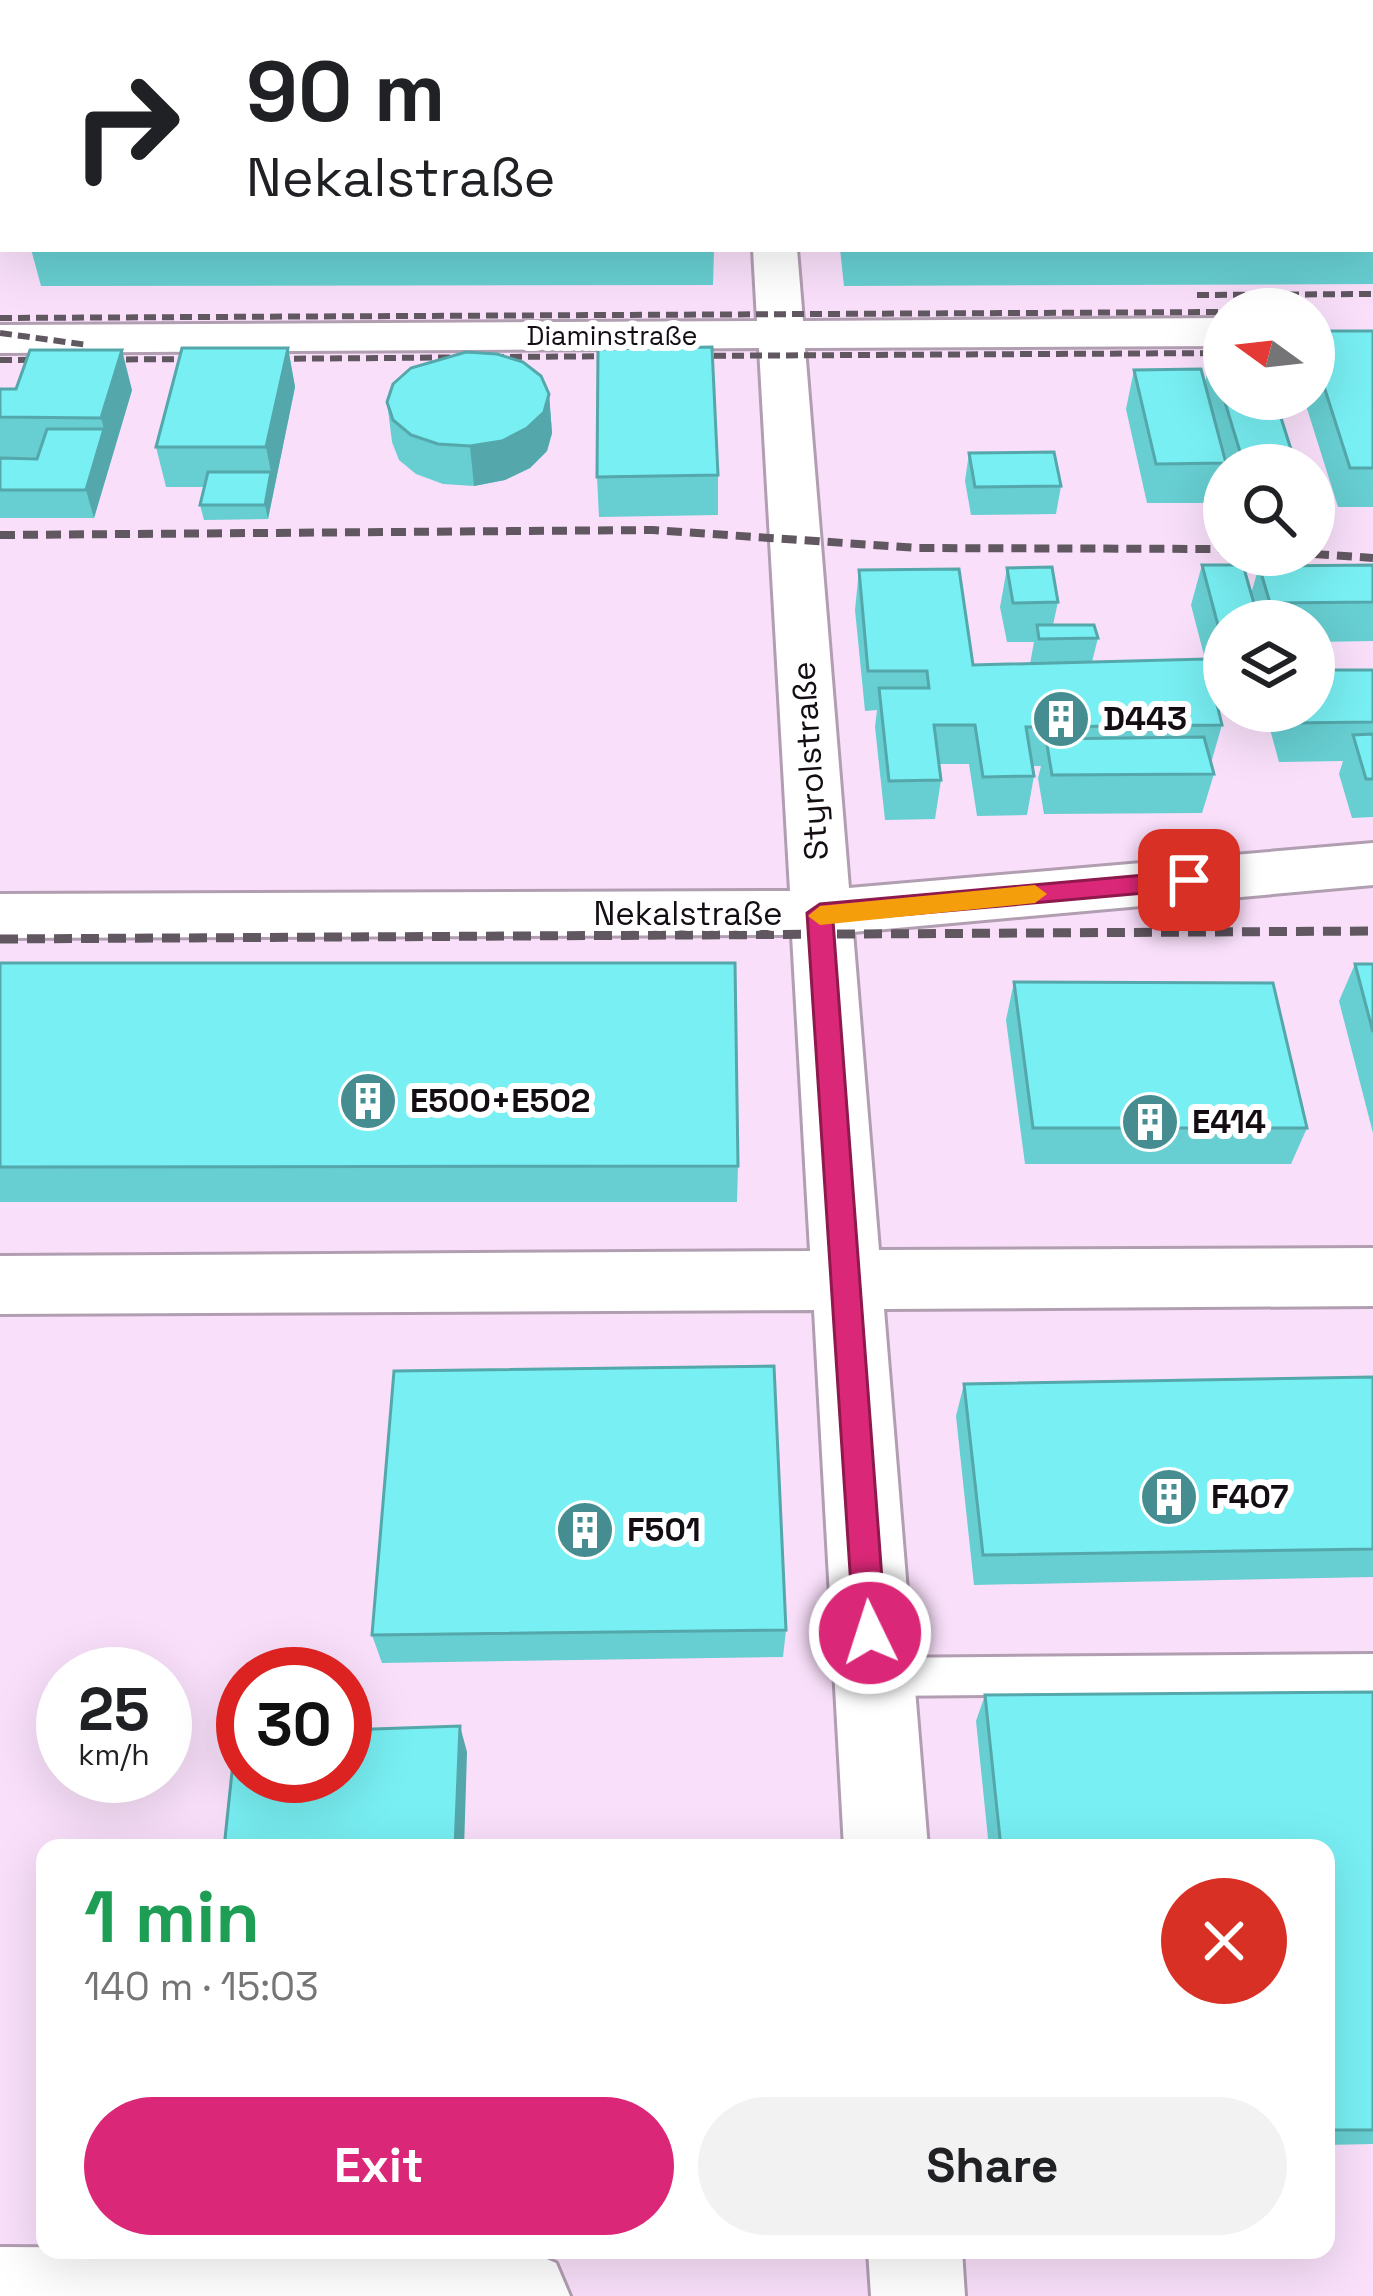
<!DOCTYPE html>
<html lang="en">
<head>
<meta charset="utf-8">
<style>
  :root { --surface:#fff; --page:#f2f2f2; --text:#202124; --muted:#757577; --accent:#db2777 }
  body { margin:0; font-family:"Space Grotesk",sans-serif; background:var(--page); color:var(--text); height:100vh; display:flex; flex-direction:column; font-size:45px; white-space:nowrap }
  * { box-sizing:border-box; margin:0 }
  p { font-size:39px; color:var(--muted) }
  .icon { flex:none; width:66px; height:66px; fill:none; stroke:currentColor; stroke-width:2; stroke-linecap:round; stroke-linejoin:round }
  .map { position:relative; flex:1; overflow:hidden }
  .drawer { position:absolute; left:36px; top:1839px; width:1299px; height:420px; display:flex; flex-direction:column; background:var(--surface); border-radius:24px; box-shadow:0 12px 48px #0002 }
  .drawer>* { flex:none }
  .guide { position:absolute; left:0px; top:0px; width:1374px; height:252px; box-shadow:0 12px 48px #0002; background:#fff; color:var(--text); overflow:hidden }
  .needle { width:78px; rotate:285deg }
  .tools { position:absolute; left:1203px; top:288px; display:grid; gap:24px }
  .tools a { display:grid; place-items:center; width:132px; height:132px; border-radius:50%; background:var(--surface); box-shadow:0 12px 48px #0002; font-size:60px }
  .speed { position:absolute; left:36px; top:1647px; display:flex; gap:24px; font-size:60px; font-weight:700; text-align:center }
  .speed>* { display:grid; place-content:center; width:156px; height:156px; border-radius:50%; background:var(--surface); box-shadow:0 12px 48px #0002; line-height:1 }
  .speed small { font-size:30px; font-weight:400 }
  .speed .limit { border:18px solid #d22; background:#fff; color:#111 }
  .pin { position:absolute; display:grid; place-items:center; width:102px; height:102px; color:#fff; margin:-51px; border-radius:24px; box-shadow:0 6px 18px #0006 }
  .me { position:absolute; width:132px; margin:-66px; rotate:356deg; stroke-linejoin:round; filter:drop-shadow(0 0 9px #0008) }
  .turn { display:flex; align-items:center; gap:42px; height:252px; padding:0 48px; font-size:54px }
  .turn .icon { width:156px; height:156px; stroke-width:2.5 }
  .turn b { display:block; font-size:84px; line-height:102px }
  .round { display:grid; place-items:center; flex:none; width:126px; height:126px; border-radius:63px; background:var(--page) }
  .overview { display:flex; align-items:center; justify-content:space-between; height:204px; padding:0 48px }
  h1 { font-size:72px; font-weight:600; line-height:90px; color:#1e9e55 }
  .primary-button { display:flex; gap:24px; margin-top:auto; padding:24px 48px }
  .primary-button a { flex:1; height:138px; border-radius:72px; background:var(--accent); color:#fff; font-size:48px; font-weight:600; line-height:138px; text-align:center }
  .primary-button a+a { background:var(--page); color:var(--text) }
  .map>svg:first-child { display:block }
  .built { fill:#f9dffa; fill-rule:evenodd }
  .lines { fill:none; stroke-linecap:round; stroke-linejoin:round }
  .service-casing { stroke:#b19eb1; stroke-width:6 }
  .minor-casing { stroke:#b19eb1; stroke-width:6 }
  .service { fill:#fff; fill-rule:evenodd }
  .minor { fill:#fff; fill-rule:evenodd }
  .rail-far2 { stroke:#615761; stroke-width:6; stroke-dasharray:12 6; stroke-linecap:butt }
  .rail-far1 { stroke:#615761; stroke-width:8; stroke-dasharray:15 8; stroke-linecap:butt }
  .rail { stroke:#615761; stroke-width:9; stroke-dasharray:18 9; stroke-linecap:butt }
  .wall { fill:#67ced1 }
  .shaded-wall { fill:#54a7aa }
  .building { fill:#78eff3; stroke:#54a7aa; stroke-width:3 }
  .route { fill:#db2777; stroke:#8e194d; stroke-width:3 }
  .slow { fill:#f59e0b }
  .labels { text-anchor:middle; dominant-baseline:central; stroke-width:12; stroke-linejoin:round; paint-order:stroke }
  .far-street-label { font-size:27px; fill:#140d14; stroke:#fff }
  .poi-label { font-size:33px; font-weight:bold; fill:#140d14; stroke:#fff; text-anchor:start }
  .street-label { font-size:33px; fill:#140d14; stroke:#fff }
</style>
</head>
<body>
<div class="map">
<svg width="1373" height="2296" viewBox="0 0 1373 2296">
  <rect width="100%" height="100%" fill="#fcecfd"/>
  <path class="built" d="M0,0H1373V2296H0ZM3,3H1371V249H3ZM1224,309H1314V399H1224ZM1224,465H1314V555H1224ZM1224,621H1314V711H1224ZM63,1674H165V1776H63ZM243,1674H345V1776H243ZM45,1848H1326V2250H45Z"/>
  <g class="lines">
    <g class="service-casing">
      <g id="service">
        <rect x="0" y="210" width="3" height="12"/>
        <path d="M1373,1654V1692L874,1696L860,1691L854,1677L860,1663L874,1658Z"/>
      </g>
    </g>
    <g class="minor-casing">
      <g id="minor">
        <rect x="740" y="0" width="38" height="3"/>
        <path d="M1371,18L1373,19V47L1371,46Z"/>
        <path d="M753,249H797L803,321L1224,318V346L805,348L849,888L1373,843V885L853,932L879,1250L1373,1248V1306L884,1309L928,1848H844L814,1310L0,1314V1256L810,1251L792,935L0,938V894L790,891L759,348L0,353V325L757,321Z"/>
        <path d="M0,2247L526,2250L556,2263L570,2296H0Z"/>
        <path d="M868,2250H962L965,2296H871Z"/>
      </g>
    </g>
    <use href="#service" class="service"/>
    <use href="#minor" class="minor"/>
    <g class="rail-far2">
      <path d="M1197,295L1373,294"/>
      <path d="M0,318L1224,312"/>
      <path d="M0,333L88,345"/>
      <path d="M678,356L1224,353"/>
      <path d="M258,359L630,356"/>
      <path d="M0,360L210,359"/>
    </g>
    <g class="rail-far1">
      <path d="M0,535L653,530L918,548L1224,549"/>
      <path d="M1314,554L1373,558"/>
    </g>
    <path class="rail" d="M0,939L1373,931"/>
  </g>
  <g class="wall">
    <path d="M0,0H443V3H3V192H0Z"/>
    <rect x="1371" y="76" width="2" height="87"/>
    <path d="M1371,165H1373V284L844,286L840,249H1371Z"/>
    <path d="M31,249H714L713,285L41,286Z"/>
    <path d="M1314,331H1373V507H1338L1304,399H1314Z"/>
    <path d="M288,348L295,387L268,519L204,520L200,505L205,487H166L156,447Z"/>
    <path d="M1211,356L1296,465H1228L1205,383Z"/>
    <path d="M1134,370L1226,463L1224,465L1216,503H1147L1126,409Z"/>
    <path d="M0,389L132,390L94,518H0V458L37,457H0Z"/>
    <path d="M549,394L552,433L547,451L530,468L505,480L474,486L443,484L416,474L399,460L392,442L387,402Z"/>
    <path d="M969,453L1061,486L1056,514L971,515L965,481Z"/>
    <path d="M718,475V515L599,517L597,477Z"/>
    <path d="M1202,565L1251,594L1259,566L1373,565V641L1314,642V621H1224V673H1209L1222,725L1211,763L1214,774L1202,813L1044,814L1038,778L1041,766H1032L1034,776L1027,815L977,816L969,764H939L941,780L935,819L885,820L875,727L877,710L865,711L855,610L859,570L973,665L1030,664L1034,642H1007L1000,607L1007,568L1058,602L1053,625L1098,638L1092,662L1205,659L1191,605Z"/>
    <path d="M1373,670V817L1352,818L1339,774L1343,761L1279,762L1265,711H1314Z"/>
    <path d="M0,963L738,1166L737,1202H0Z"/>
    <path d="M1355,964H1373V1133L1339,1001Z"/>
    <path d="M1014,982L1307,1128L1291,1164H1025L1006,1020Z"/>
    <path d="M1373,1377V1577L974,1585L956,1416L964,1384Z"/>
    <path d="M786,1630L783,1657L382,1663L372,1635Z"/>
    <path d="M1373,1692V2144L1326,2145V1848H989L976,1721L985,1695Z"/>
  </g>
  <g class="shaded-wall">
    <path d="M288,348L295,387L268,519L265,505L271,472L266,447Z"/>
    <path d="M122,350L132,390L94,518L86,490L104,429L101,418Z"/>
    <path d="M549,394L552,433L547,451L530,468L505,480L474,486L470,446Z"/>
    <path d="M460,1726L467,1752L464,1848H455Z"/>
  </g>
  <g class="building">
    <path d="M0,0H439L438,3H3V38H0Z"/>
    <rect x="664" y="0" width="37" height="3"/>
    <path d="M814,0H1346L1348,3H814Z"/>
    <rect x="0" y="65" width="3" height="88"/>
    <rect x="1371" y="76" width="2" height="49"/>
    <rect x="1371" y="165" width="2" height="80"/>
    <path d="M1314,331H1373V468H1350L1314,355Z"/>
    <path d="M712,347L718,475L597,477L598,349Z"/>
    <path d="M182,348H288L266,447H156Z"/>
    <path d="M30,350H122L101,418L0,417V389H16Z"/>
    <path d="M466,352L497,354L523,362L541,376L549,394L544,412L527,428L502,441L470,446L438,444L411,435L393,420L387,402L393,384L411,368Z"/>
    <path d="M1224,355V398L1211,356Z"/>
    <path d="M1201,369L1226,463L1156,464L1134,370Z"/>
    <path d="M1224,399H1275L1296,465H1244Z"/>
    <path d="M47,429H104L86,490H0V458L37,459Z"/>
    <path d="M1054,452L1061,486L975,487L969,453Z"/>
    <path d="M208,472H271L265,505H200Z"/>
    <path d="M1202,565H1243L1259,621H1224V633H1220Z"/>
    <path d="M1373,565V602L1270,603L1259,566Z"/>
    <path d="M1052,567L1058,602L1013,603L1007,568Z"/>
    <path d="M959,569L973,665L1206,659L1222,725L1026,727L1034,776L983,777L975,725H934L941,780L889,781L879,688H929L927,671H868L859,570Z"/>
    <path d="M1037,625H1094L1098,638L1039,639Z"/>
    <path d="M1314,670H1373V722L1291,723L1288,711H1314Z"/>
    <path d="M1373,734V779H1366L1353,735Z"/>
    <path d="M1204,737L1214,774L1052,775L1046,739Z"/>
    <path d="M0,963H735L738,1166L0,1167Z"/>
    <path d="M1355,964H1373V1032Z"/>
    <path d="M1014,982L1273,983L1307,1128H1033Z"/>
    <path d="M774,1366L786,1630L372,1635L394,1371Z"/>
    <path d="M1373,1377V1549L983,1555L964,1384Z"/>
    <path d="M1373,1692V2130H1326V1848H1001L985,1695Z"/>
    <path d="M460,1726L455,1848H224L236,1734H243V1776H345V1730Z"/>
  </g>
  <path class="route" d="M1189,871L1201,880L1189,889L833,921L886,1633L882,1644L870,1649L859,1644L854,1633L807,913L820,904Z"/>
  <path class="slow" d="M1035,885L1047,894L1035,903L820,925L808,916L820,906Z"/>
  <defs>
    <g id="building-disc" transform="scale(3)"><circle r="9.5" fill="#458d90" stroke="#fff"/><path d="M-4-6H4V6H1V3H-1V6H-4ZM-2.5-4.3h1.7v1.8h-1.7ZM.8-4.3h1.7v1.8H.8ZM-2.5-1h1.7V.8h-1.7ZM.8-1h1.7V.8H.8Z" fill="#fff"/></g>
  </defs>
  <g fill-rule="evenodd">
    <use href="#building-disc" x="1061" y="719"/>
    <use href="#building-disc" x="368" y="1101"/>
    <use href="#building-disc" x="1150" y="1122"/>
    <use href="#building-disc" x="1169" y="1497"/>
    <use href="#building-disc" x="585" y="1530"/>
  </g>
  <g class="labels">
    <g class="far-street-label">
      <text x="612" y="335">Diaminstraße</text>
    </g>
    <g class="poi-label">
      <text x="1103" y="719">D443</text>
      <text x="410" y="1101">E500+E502</text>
      <text x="1192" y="1122">E414</text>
      <text x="1211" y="1497">F407</text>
      <text x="627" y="1530">F501</text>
    </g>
    <g class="street-label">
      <text transform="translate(810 761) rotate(-94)">Styrolstraße</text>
      <text x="688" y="914">Nekalstraße</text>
    </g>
  </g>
</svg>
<div class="tools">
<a><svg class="needle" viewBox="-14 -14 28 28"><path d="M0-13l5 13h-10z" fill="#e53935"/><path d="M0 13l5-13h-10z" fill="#757577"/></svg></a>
<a><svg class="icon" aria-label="search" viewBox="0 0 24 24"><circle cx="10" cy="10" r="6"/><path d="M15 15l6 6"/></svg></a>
<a><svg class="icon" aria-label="layers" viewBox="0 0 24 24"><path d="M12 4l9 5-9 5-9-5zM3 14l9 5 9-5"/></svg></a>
</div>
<div class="speed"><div>25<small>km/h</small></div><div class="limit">30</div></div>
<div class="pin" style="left:1189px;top:880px;background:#d93025"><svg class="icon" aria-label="arrive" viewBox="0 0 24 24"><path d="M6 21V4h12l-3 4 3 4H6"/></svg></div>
<svg class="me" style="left:870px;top:1633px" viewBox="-20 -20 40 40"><circle r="17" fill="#db2777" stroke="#fff" stroke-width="3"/><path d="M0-11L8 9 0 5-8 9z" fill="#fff"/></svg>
<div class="guide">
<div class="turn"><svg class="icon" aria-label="right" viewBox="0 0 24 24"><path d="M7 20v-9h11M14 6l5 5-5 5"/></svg><div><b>90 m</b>Nekalstraße</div></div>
</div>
<section class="drawer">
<div class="overview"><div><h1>1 min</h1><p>140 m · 15:03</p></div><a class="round" style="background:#d93025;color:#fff"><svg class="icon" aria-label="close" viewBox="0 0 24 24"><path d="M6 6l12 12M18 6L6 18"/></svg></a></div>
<div class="primary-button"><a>Exit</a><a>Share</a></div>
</section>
</div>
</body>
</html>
